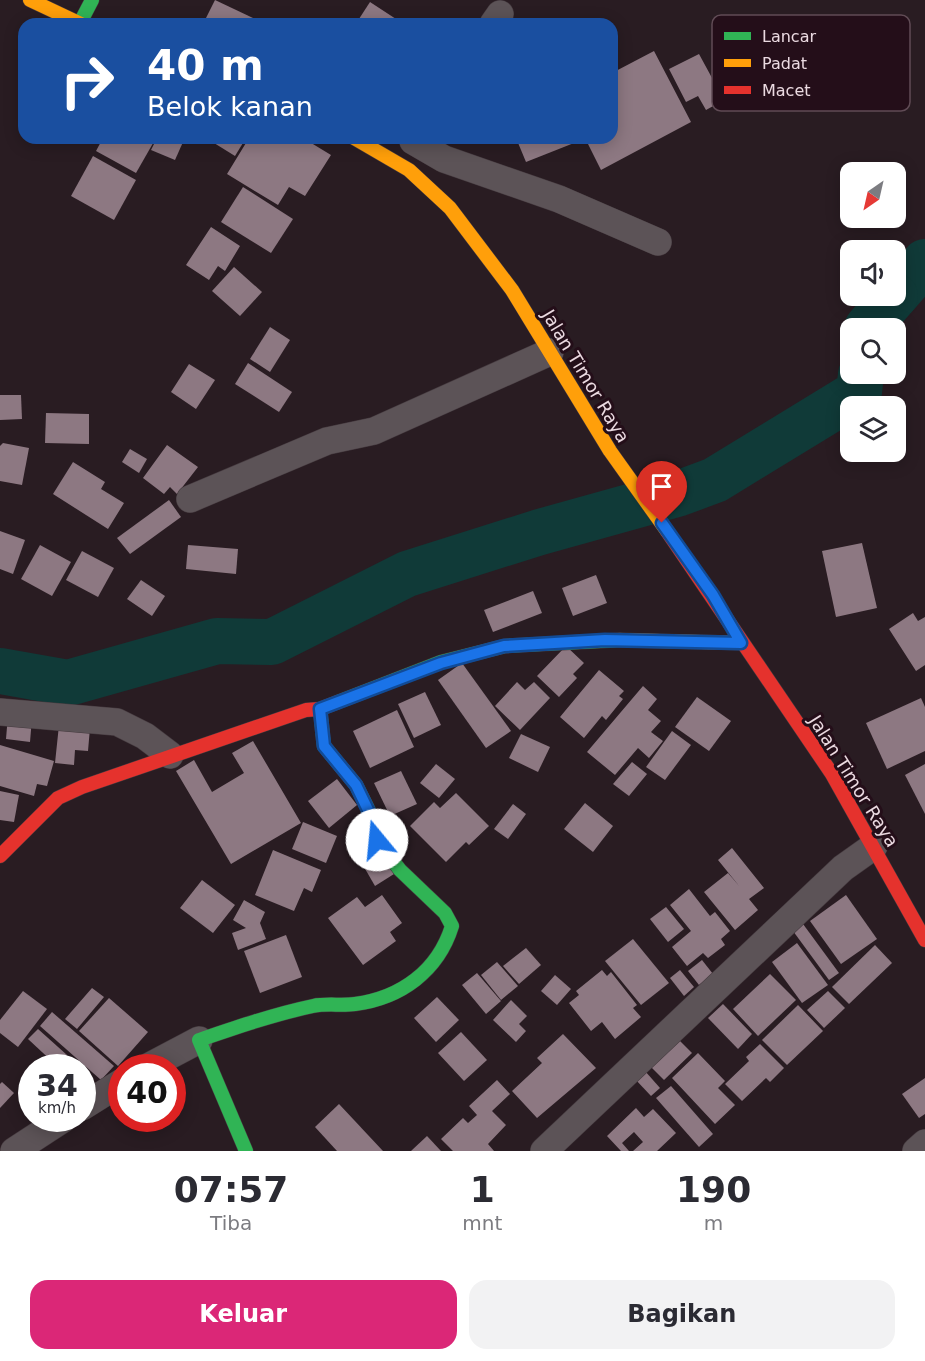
<!DOCTYPE html>
<html lang="id">
<head>
<meta charset="utf-8">
<style>
  :root { --surface:#fff; --page:#f2f2f3; --text:#2b2b33; --muted:#7c7c81; --accent:#db2777 }
  body { margin:0; font-family:"DejaVu Sans",sans-serif; background:var(--page); color:var(--text); height:100vh; display:flex; flex-direction:column; font-size:22px; white-space:nowrap }
  * { box-sizing:border-box; margin:0 }
  p { font-size:20px; color:var(--muted) }
  .icon { flex:none; width:33px; height:33px; fill:none; stroke:currentColor; stroke-width:2; stroke-linecap:round; stroke-linejoin:round }
  .map { position:relative; height:1151px; overflow:hidden }
  .sheet { display:flex; flex-direction:column; background:var(--surface); flex:1 }
  .sheet>* { flex:none }
  .guide { position:absolute; left:18px; top:18px; width:600px; height:126px; border-radius:18px; box-shadow:0 3px 15px #0003; background:#1a4fa0; color:#fff; overflow:hidden }
  .needle { width:39px; rotate:214deg }
  .tools { position:absolute; left:840px; top:162px; display:grid; gap:12px }
  .tools a { display:grid; place-items:center; width:66px; height:66px; border-radius:12px; background:var(--surface); box-shadow:0 3px 15px #0003; font-size:30px }
  .speed { position:absolute; left:18px; top:1054px; display:flex; gap:12px; font-size:30px; font-weight:700; text-align:center }
  .speed>* { display:grid; place-content:center; width:78px; height:78px; border-radius:50%; background:var(--surface); box-shadow:0 3px 15px #0003; line-height:1 }
  .speed small { font-size:15px; font-weight:400 }
  .speed .limit { border:9px solid #d22; background:#fff; color:#111 }
  .pin { position:absolute; display:grid; place-items:center; width:51px; height:51px; color:#fff; margin:-62px -26px; border-radius:50% 50% 50% 0; rotate:-45deg; box-shadow:0 0 6px #0007 }
  .pin .icon { rotate:45deg }
  .me { position:absolute; width:66px; margin:-33px; rotate:343deg; stroke-linejoin:round; filter:drop-shadow(0 0 4px #0008) }
  .turn { display:flex; align-items:center; gap:21px; height:126px; padding:0 30px; font-size:27px }
  .turn .icon { width:78px; height:78px; stroke-width:2.5 }
  .turn b { display:block; font-size:42px; line-height:51px }
  .eta { display:flex; justify-content:space-evenly; align-items:center; height:102px; text-align:center }
  .eta b { font-size:36px; font-weight:700; line-height:42px }
  .action { display:flex; gap:12px; margin-top:auto; padding:12px 30px }
  .action a { flex:1; height:69px; border-radius:18px; background:var(--accent); color:#fff; font-size:24px; font-weight:700; line-height:69px; text-align:center }
  .action a+a { background:var(--page); color:var(--text) }
  .map>svg:first-child { display:block }
  .lines { fill:none; stroke-linecap:round; stroke-linejoin:round }
  .river { stroke:#103a38; stroke-width:46 }
  .building { fill:#8d7882 }
  .street-casing { stroke:#453a3f; stroke-width:28 }
  .fast-casing { stroke:#453a3f; stroke-width:15 }
  .slow-casing { stroke:#453a3f; stroke-width:15 }
  .jam-casing { stroke:#453a3f; stroke-width:15 }
  .street { stroke:#5c5357; stroke-width:27 }
  .fast { stroke:#30b455; stroke-width:14 }
  .slow { stroke:#ff9f0a; stroke-width:14 }
  .jam { stroke:#e5322d; stroke-width:14 }
  .route-casing { stroke:#114b97; stroke-width:15 }
  .route { stroke:#1a73e8; stroke-width:10 }
  .labels { text-anchor:middle; dominant-baseline:central; stroke-width:6; stroke-linejoin:round; paint-order:stroke }
  .street-label { font-size:18px; fill:#ebdae1; stroke:#240e19 }
  .key { fill:#240e19; stroke:#604b55; stroke-width:1.5 }
  .key-label { font-size:16px; fill:#ebdae1 }
</style>
</head>
<body>
<div class="map">
<svg width="925" height="1151" viewBox="0 0 925 1151">
  <rect width="100%" height="100%" fill="#291c22"/>
  <g class="lines">
    <g class="river">
      <path d="M896,295L925,262"/>
      <path d="M867,328L895,296"/>
      <path d="M0,671L68,683L217,641L272,642L407,574L540,532L680,493L715,480L859,392L861,374"/>
    </g>
  </g>
  <g class="building">
    <path d="M215,0L253,18L250,24H203Z"/>
    <path d="M370,2L396,19L393,24L357,22Z"/>
    <path d="M654,51L691,122L601,170L585,138H612V73Z"/>
    <path d="M699,54L724,100L706,110L698,96L686,102L669,69Z"/>
    <path d="M103,138H156L136,173L96,151Z"/>
    <path d="M157,138H173L183,142L175,160L151,150Z"/>
    <path d="M206,138H246L235,156Z"/>
    <path d="M249,138H303L331,155L305,196L289,187L278,205L227,174Z"/>
    <path d="M516,138H572L574,143L526,162Z"/>
    <path d="M93,156L136,180L114,220L71,196Z"/>
    <path d="M243,187L293,219L271,253L221,222Z"/>
    <path d="M211,227L240,246L225,271L218,266L209,280L186,265Z"/>
    <path d="M234,267L262,292L240,316L212,291Z"/>
    <path d="M270,327L290,340L270,372L250,359Z"/>
    <path d="M248,363L292,392L279,412L235,384Z"/>
    <path d="M189,364L215,380L196,409L171,392Z"/>
    <path d="M0,395H21L22,419L0,420Z"/>
    <path d="M46,413L89,414V444L45,443Z"/>
    <path d="M3,443L29,448L22,485L0,481V446Z"/>
    <path d="M167,445L198,467L177,494L170,487L164,494L143,478Z"/>
    <path d="M130,449L147,459L139,473L122,462Z"/>
    <path d="M73,462L105,482L101,489L124,503L108,529L53,494Z"/>
    <path d="M169,500L181,517L130,554L117,538Z"/>
    <path d="M0,531L25,540L13,574L0,569Z"/>
    <path d="M862,543L877,608L836,617L822,551Z"/>
    <path d="M40,545L71,562L52,596L21,579Z"/>
    <path d="M188,545L238,549L236,574L186,569Z"/>
    <path d="M82,551L114,568L98,597L66,580Z"/>
    <path d="M596,575L607,603L573,616L562,588Z"/>
    <path d="M141,580L165,596L152,616L127,599Z"/>
    <path d="M533,591L542,613L493,632L484,610Z"/>
    <path d="M913,613L918,621L925,617V665L916,671L889,629Z"/>
    <path d="M566,646L584,663L573,674L577,678L559,697L537,676Z"/>
    <path d="M462,663L511,731L486,748L438,680Z"/>
    <path d="M599,670L624,691L619,696L623,699L606,720L602,716L584,738L560,717Z"/>
    <path d="M517,682L525,690L534,682L550,698L520,730L495,706Z"/>
    <path d="M643,686L657,699L648,710L661,721L651,732L663,741L649,758L638,748L615,775L587,752Z"/>
    <path d="M425,692L441,725L414,738L398,704Z"/>
    <path d="M697,697L731,721L709,751L675,727Z"/>
    <path d="M921,698L925,707V751L887,769L866,723Z"/>
    <path d="M397,710L414,747L370,768L353,731Z"/>
    <path d="M8,715L32,718L30,742L6,739Z"/>
    <path d="M59,725L90,728L88,751L75,750L74,765L55,763Z"/>
    <path d="M672,731L691,745L665,780L646,767Z"/>
    <path d="M521,734L550,747L538,772L509,758Z"/>
    <path d="M253,741L301,823L231,864L176,771L194,760L212,792L244,773L232,753Z"/>
    <path d="M0,745L54,761L47,786L37,784L34,796L0,786Z"/>
    <path d="M632,762L647,774L629,796L613,784Z"/>
    <path d="M436,764L455,779L439,798L420,783Z"/>
    <path d="M925,764V814L905,775Z"/>
    <path d="M401,771L417,804L390,816L374,783Z"/>
    <path d="M337,779L357,805L329,828L308,801Z"/>
    <path d="M0,791L19,795L14,822L0,820Z"/>
    <path d="M456,793L489,826L469,845L466,842L446,862L410,826L434,802L440,808Z"/>
    <path d="M585,803L613,826L593,852L564,829Z"/>
    <path d="M513,804L526,814L508,839L494,829Z"/>
    <path d="M303,822L337,836L326,863L292,849Z"/>
    <path d="M732,848L764,888L749,899L758,910L735,930L704,892L728,873L740,887L718,860Z"/>
    <path d="M273,850L321,870L312,892L304,888L294,911L255,895Z"/>
    <path d="M382,855L394,874L375,886L364,867Z"/>
    <path d="M202,880L235,905L213,933L180,908Z"/>
    <path d="M689,889L710,916L715,912L730,931L721,939L725,945L708,958L703,953L687,966L672,947L691,931L670,905Z"/>
    <path d="M382,895L402,923L390,932L396,941L363,965L328,918L357,897L365,907Z"/>
    <path d="M846,895L877,939L841,964L810,921Z"/>
    <path d="M244,900L265,912L260,923L266,939L238,950L232,933L246,928L233,920Z"/>
    <path d="M666,907L684,929L668,942L650,919Z"/>
    <path d="M803,924L839,973L829,980L793,931Z"/>
    <path d="M286,935L302,977L260,993L244,951Z"/>
    <path d="M633,939L669,983L641,1005L605,961Z"/>
    <path d="M797,943L828,985L802,1003L772,962Z"/>
    <path d="M875,945L892,963L849,1004L832,987Z"/>
    <path d="M526,948L541,965L519,984L503,966Z"/>
    <path d="M702,960L713,974L699,985L688,971Z"/>
    <path d="M497,962L518,986L501,1000L481,975Z"/>
    <path d="M602,970L607,976L611,972L637,1005L633,1008L641,1017L615,1039L602,1022L591,1031L569,1003L579,995L576,991Z"/>
    <path d="M680,970L694,987L684,996L670,978Z"/>
    <path d="M477,973L501,1001L486,1014L462,985Z"/>
    <path d="M770,974L796,1000L758,1036L733,1009Z"/>
    <path d="M555,975L571,989L557,1005L541,991Z"/>
    <path d="M92,988L104,997L77,1029L65,1019Z"/>
    <path d="M23,991L47,1009L18,1047L0,1033V1020Z"/>
    <path d="M828,991L845,1008L824,1028L807,1010Z"/>
    <path d="M437,997L459,1020L436,1042L414,1018Z"/>
    <path d="M109,998L148,1032L118,1066L79,1031Z"/>
    <path d="M511,1000L527,1016L519,1024L526,1031L516,1042L493,1020Z"/>
    <path d="M723,1004L752,1034L738,1049L708,1018Z"/>
    <path d="M798,1005L823,1031L787,1065L762,1040Z"/>
    <path d="M52,1012L114,1066L101,1080L40,1026Z"/>
    <path d="M38,1029L67,1055L57,1066L28,1039Z"/>
    <path d="M461,1032L487,1060L464,1081L438,1053Z"/>
    <path d="M563,1034L596,1068L537,1118L512,1091L542,1063L537,1058Z"/>
    <path d="M679,1040L692,1053L664,1080L651,1067Z"/>
    <path d="M760,1044L784,1068L770,1082L766,1078L742,1101L725,1084L749,1061L746,1057Z"/>
    <path d="M698,1053L725,1081L718,1088L735,1105L715,1124L672,1078Z"/>
    <path d="M645,1071L660,1088L651,1096L635,1079Z"/>
    <path d="M925,1078V1114L919,1118L902,1094Z"/>
    <path d="M497,1080L510,1094L492,1111L506,1125L488,1144L494,1151H453L441,1139L463,1118L468,1123L477,1115L469,1106Z"/>
    <path d="M2,1082L14,1093L0,1108V1084Z"/>
    <path d="M32,1084V1100L23,1092Z"/>
    <path d="M671,1086L713,1134L699,1147L656,1098Z"/>
    <path d="M339,1104L383,1151H337L315,1127Z"/>
    <path d="M636,1108L644,1117L653,1109L676,1133L657,1151H633L643,1142L634,1132L622,1143L629,1151H621L607,1136Z"/>
    <path d="M427,1136L441,1151H411Z"/>
  </g>
  <g class="lines">
    <g class="street-casing">
      <g id="street">
        <path d="M493,24L500,14"/>
        <path d="M413,141L444,159L559,199L658,242"/>
        <path d="M190,499L327,441L374,431L550,352"/>
        <path d="M0,712L117,722L145,736L170,755"/>
        <path d="M146,1068L199,1040"/>
        <path d="M82,1107L122,1082"/>
        <path d="M14,1151L63,1119"/>
        <path d="M544,1151L843,868L874,846"/>
        <path d="M916,1151L925,1143"/>
      </g>
    </g>
    <g class="fast-casing">
      <g id="fast">
        <path d="M80,23L92,0"/>
        <path d="M338,702L441,662L505,646L620,640"/>
        <path d="M246,1151L199,1040C237,1027 275,1014 313,1006C327,1003 341,1006 355,1004C401,998 438,971 452,926L445,913L400,870L377,840L369,811L356,785L324,746L320,709"/>
      </g>
    </g>
    <g class="slow-casing">
      <g id="slow">
        <path d="M30,0L81,24"/>
        <path d="M354,138L409,170L450,208L512,290L610,451L667,531"/>
        <path d="M620,640L741,643"/>
      </g>
    </g>
    <g class="jam-casing">
      <g id="jam">
        <path d="M667,531L832,774L925,940"/>
        <path d="M0,856L58,798L82,787L306,710L320,709L338,702"/>
      </g>
    </g>
    <use href="#street" class="street"/>
    <use href="#fast" class="fast"/>
    <use href="#slow" class="slow"/>
    <use href="#jam" class="jam"/>
  </g>
  <g class="lines">
    <g class="route-casing">
      <path id="route" d="M377,840L369,812L356,785L324,746L320,709L441,663L504,646L605,640L741,643L713,595L662,523"/>
    </g>
    <use href="#route" class="route"/>
  </g>
  <g class="labels">
    <g class="street-label">
      <text transform="translate(586 376) rotate(59)">Jalan Timor Raya</text>
      <text transform="translate(854 781) rotate(58)">Jalan Timor Raya</text>
    </g>
  </g>
  <rect x="712" y="15" width="198" height="96" rx="9" class="key"/>
  <rect x="724" y="32" width="27" height="8" fill="#30b455"/>
  <rect x="724" y="59" width="27" height="8" fill="#ff9f0a"/>
  <rect x="724" y="86" width="27" height="8" fill="#e5322d"/>
  <g class="key-label">
    <text x="762" y="42">Lancar</text>
    <text x="762" y="69">Padat</text>
    <text x="762" y="96">Macet</text>
  </g>
</svg>
<div class="tools">
<a><svg class="needle" viewBox="-14 -14 28 28"><path d="M0-13l5 13h-10z" fill="#e53935"/><path d="M0 13l5-13h-10z" fill="#7c7c81"/></svg></a>
<a><svg class="icon" aria-label="sound" viewBox="0 0 24 24"><path d="M4 9h4l5-4v14l-5-4H4zM17 9q2 3 0 6"/></svg></a>
<a><svg class="icon" aria-label="search" viewBox="0 0 24 24"><circle cx="10" cy="10" r="6"/><path d="M15 15l6 6"/></svg></a>
<a><svg class="icon" aria-label="layers" viewBox="0 0 24 24"><path d="M12 4l9 5-9 5-9-5zM3 14l9 5 9-5"/></svg></a>
</div>
<div class="speed"><div>34<small>km/h</small></div><div class="limit">40</div></div>
<div class="pin" style="left:662px;top:523px;background:#d93025"><svg class="icon" aria-label="arrive" viewBox="0 0 24 24"><path d="M6 21V4h12l-3 4 3 4H6"/></svg></div>
<svg class="me" style="left:377px;top:840px" viewBox="-20 -20 40 40"><circle r="19" fill="#fff"/><path d="M0-13L10 11 0 6-10 11z" fill="#1a73e8"/></svg>
<div class="guide">
<div class="turn"><svg class="icon" aria-label="right" viewBox="0 0 24 24"><path d="M7 20v-9h11M14 6l5 5-5 5"/></svg><div><b>40 m</b>Belok kanan</div></div>
</div>
</div>
<section class="sheet">
<div class="eta">
<div><b>07:57</b><p>Tiba</p></div>
<div><b>1</b><p>mnt</p></div>
<div><b>190</b><p>m</p></div>
</div>
<div class="action"><a>Keluar</a><a>Bagikan</a></div>
</section>
</body>
</html>
